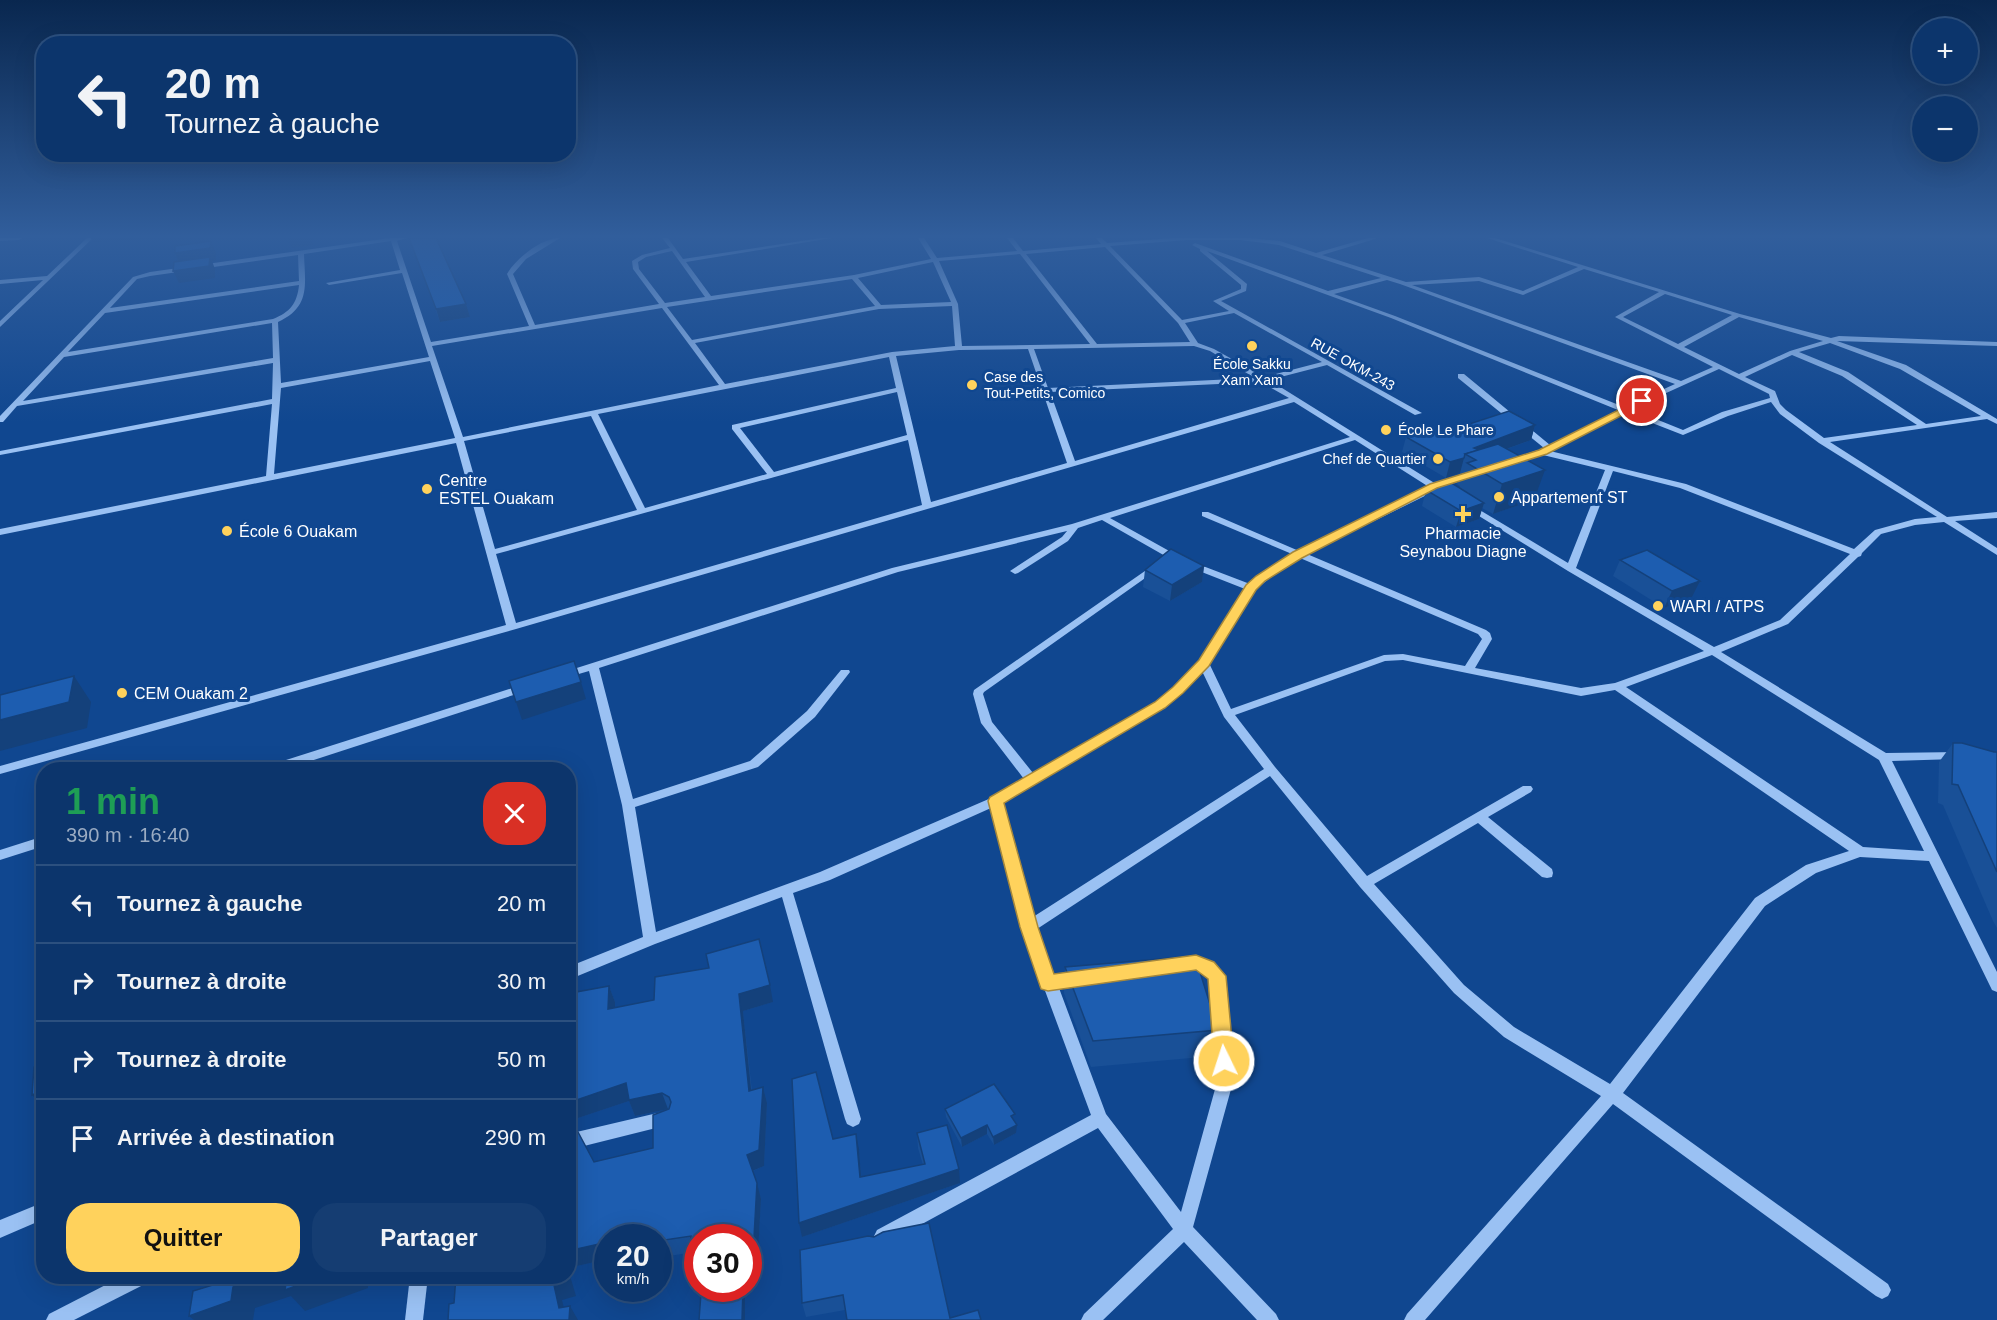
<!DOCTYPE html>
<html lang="fr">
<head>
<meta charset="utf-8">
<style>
  :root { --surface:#0c356c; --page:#153d72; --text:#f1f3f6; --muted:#9aabc2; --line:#2c507f; --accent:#ffd25c }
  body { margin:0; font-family:Arial,sans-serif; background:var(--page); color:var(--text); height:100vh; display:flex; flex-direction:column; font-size:22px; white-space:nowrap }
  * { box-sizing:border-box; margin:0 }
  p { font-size:20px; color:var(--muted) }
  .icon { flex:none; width:33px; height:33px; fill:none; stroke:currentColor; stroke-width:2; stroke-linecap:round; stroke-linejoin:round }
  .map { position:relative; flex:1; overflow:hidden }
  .side { position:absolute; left:36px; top:762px; width:540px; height:522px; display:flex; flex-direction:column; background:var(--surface); border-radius:24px; box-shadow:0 6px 24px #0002,0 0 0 2px var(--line) }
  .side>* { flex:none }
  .top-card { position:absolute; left:36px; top:36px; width:540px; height:126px; border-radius:24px; box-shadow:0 6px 24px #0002,0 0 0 2px var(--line); background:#0c356c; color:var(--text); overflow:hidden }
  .tools { position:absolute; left:1912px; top:18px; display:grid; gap:12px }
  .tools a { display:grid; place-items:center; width:66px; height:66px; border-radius:50%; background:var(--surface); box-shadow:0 6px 24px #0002,0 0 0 2px var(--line); font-size:30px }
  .speed { position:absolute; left:594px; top:1224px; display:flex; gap:12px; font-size:30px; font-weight:700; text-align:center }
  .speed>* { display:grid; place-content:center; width:78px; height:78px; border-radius:50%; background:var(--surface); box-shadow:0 6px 24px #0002,0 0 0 2px var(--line); line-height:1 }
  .speed small { font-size:15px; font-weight:400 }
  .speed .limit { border:9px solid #d22; background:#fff; color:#111 }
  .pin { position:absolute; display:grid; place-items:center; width:51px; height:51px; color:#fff; margin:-26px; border:3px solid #fff; border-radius:50%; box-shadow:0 2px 6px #0007 }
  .me { position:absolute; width:66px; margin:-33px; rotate:356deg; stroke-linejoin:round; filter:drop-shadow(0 0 4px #0008) }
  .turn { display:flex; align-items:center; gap:21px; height:126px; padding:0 30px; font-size:27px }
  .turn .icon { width:78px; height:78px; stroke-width:2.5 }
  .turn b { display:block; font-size:42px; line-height:51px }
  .round { display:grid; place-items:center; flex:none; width:63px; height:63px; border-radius:24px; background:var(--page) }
  .head { display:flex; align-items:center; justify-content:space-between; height:102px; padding:0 30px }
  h1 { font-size:36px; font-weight:800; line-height:45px; color:#1e9e55 }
  .cta { display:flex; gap:12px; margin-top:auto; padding:12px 30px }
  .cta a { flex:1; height:69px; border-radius:24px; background:var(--accent); color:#111; font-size:24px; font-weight:800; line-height:69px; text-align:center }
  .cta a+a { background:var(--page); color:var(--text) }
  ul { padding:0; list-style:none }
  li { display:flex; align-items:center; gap:18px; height:78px; padding:0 30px; border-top:2px solid var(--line) }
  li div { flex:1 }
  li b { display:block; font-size:22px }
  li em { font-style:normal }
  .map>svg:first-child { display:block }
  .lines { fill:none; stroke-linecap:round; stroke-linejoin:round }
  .minor { fill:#9ac1f3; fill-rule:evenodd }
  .wall { fill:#195097 }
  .shaded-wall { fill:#14417b }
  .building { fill:#1d5db0; stroke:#14417b; stroke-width:1.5 }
  .route { fill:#ffd25c; stroke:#a6883c; stroke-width:1.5 }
  .poi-dot { fill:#ffd25c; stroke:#104790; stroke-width:2 }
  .labels { text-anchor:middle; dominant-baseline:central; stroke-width:6; stroke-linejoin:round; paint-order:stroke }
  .far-poi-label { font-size:14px; fill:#fff; stroke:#104790; text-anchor:start }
  .far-street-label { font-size:14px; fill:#fff; stroke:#104790 }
  .poi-label { font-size:16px; fill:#fff; stroke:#104790; text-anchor:start }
</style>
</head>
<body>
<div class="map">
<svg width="1997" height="1320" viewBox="0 0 1997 1320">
  <rect width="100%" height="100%" fill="#104790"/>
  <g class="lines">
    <g class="minor">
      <path d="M0,238H22L19,240L0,241Z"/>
      <path d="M87,238H93L0,327V321L43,280L0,284V280L47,276Z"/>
      <path d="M390,238H407L397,241L431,342L529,326L507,274C515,259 543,237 560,238L526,259L513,274L535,325L659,304L633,269L632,261L642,255L670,248L662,238H668L683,259L821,238H832L686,262L711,296L854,275L931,259L918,238H924L937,258L1017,251L1007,238H1013L1023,251L1101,244L1096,238H1102L1107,243L1172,238H1250L1280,241L1316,253L1368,238H1376L1375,239L1322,255L1406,282L1479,277L1523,291L1578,267L1487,238H1495L1740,314L1831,338L1839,336L1997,342V346L1837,341L1906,365L1997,419V424L1987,419L1830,442L1947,517L1997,512V518L1955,521L1997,548V555L1944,522L1915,525L1881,534L1862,553L1861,556L1858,557L1788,624L1721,652L1886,753L1960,752L1962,755L1960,758L1956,759L1892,761L1997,972V992L1992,990L1929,861L1860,857L1816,873L1765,906L1623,1093L1888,1284L1891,1290L1888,1296L1882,1299L1876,1296L1613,1104L1425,1320H1404L1407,1314L1601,1096L1504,1037L1454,993L1360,887L1270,776L1037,929L1054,976L1079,973L1084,975L1086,979L1084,983L1059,988L1106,1114L1181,1212L1217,1082L1210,978C1196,965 1193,973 1178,968L1176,964L1178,960C1195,954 1216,960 1224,976L1233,1082L1193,1227L1276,1314L1279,1320H1257L1184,1242L1103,1320H1081L1084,1314L1173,1229L1098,1128L889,1242L883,1245L877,1242L874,1236L877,1230L1091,1115L1044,988L1041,983L1042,981L1022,927L991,808L830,880L793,893L861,1119L859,1124L853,1127L847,1124L845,1119L782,897L655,944L568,980V967L643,937L622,805L589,671L565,678L560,675L561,673L892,568L1072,524L1350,437L1294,402L516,629L0,774V766L506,625L456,443L0,535V529L266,476L272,404L0,455V451L272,399L273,363L17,406L3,422H0V416L133,277L150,272ZM1187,240H1240L1279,245L1381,278L1328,291L1195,243L1192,245L1200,249V251L1241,285V289L1213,301L1229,311L1182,320L1110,246ZM391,241L400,270L326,283L329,285L402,273L429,357L281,383L278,322C311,307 305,284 304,254ZM1105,247L1178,323L1190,342L1097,344L1026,254ZM672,251L705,297L665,303L639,269L638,262L646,257ZM1207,251L1391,318L1618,410L1550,445L1464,374H1458V378L1544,448L1508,460V464H1514L1543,455L1605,470L1568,563L1473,506H1467L1466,508L1568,571L1704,651L1615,683L1581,688L1475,668L1492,639L1490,633L1486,630L1307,554L1435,491L1443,496H1449V492L1442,488L1475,475L1471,472L1436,484L1269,380L1327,365L1415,415L1422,413L1221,301L1246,291L1247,284ZM1020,254L1090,344L962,346L958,304L939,261ZM298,255L299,281L110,308L137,279L150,276ZM933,262L951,302L881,305L858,278ZM1584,269L1659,292L1615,317L1713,367L1681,381L1412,285L1479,281L1523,295ZM852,279L875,306L692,340L667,307ZM1387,280L1400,284L1675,384L1624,407L1395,316L1334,294ZM299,285C297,304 290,312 273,319L68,352L105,313ZM1665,294L1732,315L1678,344L1623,317ZM952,306L955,346L892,352L725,384L695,343L879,309ZM662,308L719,385L463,437L432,346ZM1234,313L1322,362L1264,377L1214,349L1198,343L1185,323ZM1739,317L1823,341L1790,351L1739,374L1684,347ZM272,323L273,358L23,401L64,357ZM1830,343L1900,369L1981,416L1926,424L1848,372L1799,352ZM1194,346L1210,351L1255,378L1048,388L1034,349ZM1028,349L1067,463L931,502L896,356L959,350ZM1792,355L1842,376L1917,425L1824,438L1786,410L1780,404L1775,391L1745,377ZM889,357L896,388L732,425V429L767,474L645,508L598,414ZM430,361L455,438L274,474L281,388ZM1719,369L1769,394L1770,398L1722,412L1683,430L1631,409ZM1261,382L1289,398L1075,461L1050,392ZM897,392L907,435L774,472L740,428ZM1771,402L1780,414L1819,443L1937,517L1915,519L1875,530L1854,549L1686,484L1550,451L1624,412L1683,435L1728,416ZM591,416L637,510L495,549L464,441ZM908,440L922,505L516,623L496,554ZM1355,440L1429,487L1388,506L1299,551L1208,512H1202V516L1292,554L1269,569L1250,584L1195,563H1189L1187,565L1189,567L1245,589L1200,661L1174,688L1156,702L1033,773L992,722L983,694L984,692L1158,569L1160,567L1158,565L1155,564L974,690L973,694L981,723L1024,779L991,798L820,872L656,932L635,807L758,767L815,717L850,672L849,670H841L807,711L750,761L633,799L599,668L898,572L1067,531L1062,537L1010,571L1015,574L1018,573L1068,541L1078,528L1102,520L1174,561H1180L1182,559L1180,557L1110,518ZM1613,471L1680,488L1850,554L1780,620L1714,647L1576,568ZM1300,558L1478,634L1482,639L1465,666L1403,654L1384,655L1231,709L1209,663L1255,590L1276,573ZM1712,655L1879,760L1924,851L1863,847L1626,687ZM1403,660L1581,696L1615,690L1849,851L1806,865L1755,898L1610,1084L1514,1027L1464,985L1374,884L1478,823L1542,877L1547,878L1552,877L1553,873L1552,869L1488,817L1531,792L1533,789L1531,786H1523L1367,876L1275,767L1235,715L1385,661ZM1202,671L1224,717L1264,769L1033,917L1002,803L1164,708L1182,692Z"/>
      <path d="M525,684L530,688L529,690L283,770H262L264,767Z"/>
      <path d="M44,836V846L0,860V850Z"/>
      <path d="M666,1111L672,1114L674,1119L672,1124L568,1150V1134Z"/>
      <path d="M44,1202V1219L0,1238V1220Z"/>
      <path d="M123,1276H152L149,1282L74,1320H46L49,1314Z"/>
      <path d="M410,1276H428L423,1320H405Z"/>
    </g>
  </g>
  <g class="wall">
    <path d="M409,238L466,304L470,317L440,322Z"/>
    <path d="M1535,425L1531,440L1507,449L1534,500L1493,514L1482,508L1479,519L1456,527L1422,506L1426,490L1460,489V486L1457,484L1460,473L1446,478L1402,452L1406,437L1445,432Z"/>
    <path d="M1620,560L1692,597L1664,608L1613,576Z"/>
    <path d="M1204,566L1202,582L1170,601L1143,587L1145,570Z"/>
    <path d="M1953,743L1994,752H1997V928L1993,921L1943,805L1938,803L1939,762Z"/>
    <path d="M1065,967L1218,1030L1213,1056L1091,1067L1064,993Z"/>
    <path d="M609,986L615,1002V1008L773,1002L743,1011L752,1091L763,1087L767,1103L764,1166L753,1171L761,1199L757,1271L748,1265V1238H698V1260H697L693,1252L658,1258V1238H608V1259L568,1268V1134L594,1162L653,1148L668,1109L635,1116L629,1101L572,1120L576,1130L568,1132V1007Z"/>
    <path d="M945,1109L1015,1122L1016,1133L994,1145L987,1134L962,1147L946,1117Z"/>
    <path d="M917,1133L960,1183L802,1237L833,1139L859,1149L861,1177L923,1165L918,1148Z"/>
    <path d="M800,1250L950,1318L845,1310L806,1317L802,1303Z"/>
  </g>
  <g class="shaded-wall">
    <path d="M91,238H155L93,242Z"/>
    <path d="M288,238H312L313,245L292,248Z"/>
    <path d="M211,241L216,253V260L212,261L215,269V278L179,283L173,271L180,265L175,253Z"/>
    <path d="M466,304L470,317L440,322L436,309Z"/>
    <path d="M1535,425L1531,440L1476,460L1474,448Z"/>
    <path d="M1464,458L1460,473L1446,478L1450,462Z"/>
    <path d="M1545,470L1534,500L1493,514L1502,484Z"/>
    <path d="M1484,503L1479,519L1456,527L1461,511Z"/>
    <path d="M1204,566L1202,582L1170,601L1172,585Z"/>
    <path d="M1700,581L1692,597L1664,608L1672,591Z"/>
    <path d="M74,676L91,702L87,728L0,751V720Z"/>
    <path d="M581,682L586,699L522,720L516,702Z"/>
    <path d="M770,985L773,1002L743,1011L753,1108L749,1091L739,994Z"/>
    <path d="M609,986L615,1002V1026L608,1009Z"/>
    <path d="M626,1083L662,1093L668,1109L635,1116L629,1101L572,1120L576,1130L568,1132V1103Z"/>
    <path d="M763,1087L767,1103L764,1166L752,1171L747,1155Z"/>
    <path d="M44,1090V1106L32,1095Z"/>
    <path d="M987,1125V1134L962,1147L961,1138Z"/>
    <path d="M1017,1125L1016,1133L994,1145L993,1137Z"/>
    <path d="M856,1134L859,1149L862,1191L860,1177Z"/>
    <path d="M959,1169L960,1183L802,1237L799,1223Z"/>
    <path d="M757,1183L761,1199L757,1271L753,1256Z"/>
    <path d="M608,1242V1259L568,1268V1251Z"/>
    <path d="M698,1243V1260H697L691,1245Z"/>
    <path d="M568,1269L576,1296L562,1300L567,1320L559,1308L554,1285L566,1276H568Z"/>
    <path d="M264,1276H371L368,1277V1288L305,1311L291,1296L255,1308L253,1320H194L189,1316L233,1287Z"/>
    <path d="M743,1288H744L745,1294V1320H742Z"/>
    <path d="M570,1306L578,1320H569Z"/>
  </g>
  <g class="building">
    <path d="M409,238H436L466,304L436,309Z"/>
    <path d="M211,241L210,248L175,253V246Z"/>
    <path d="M210,257L209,266L173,271L174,262Z"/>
    <path d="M1509,411L1535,425L1474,448L1479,450L1465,454L1464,458L1450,462L1406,437L1437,428L1445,432Z"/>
    <path d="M1498,444L1545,470L1502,484L1467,463L1476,460L1465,454Z"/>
    <path d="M1450,482L1484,503L1461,511L1426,490Z"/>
    <path d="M1171,549L1204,566L1172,585L1145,570Z"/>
    <path d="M1647,550L1700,581L1672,591L1620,560Z"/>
    <path d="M574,661L581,682L516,702L509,681Z"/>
    <path d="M74,676L69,702L0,720V695Z"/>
    <path d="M1953,743H1962L1994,752H1997V872L1958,785L1952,784Z"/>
    <path d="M759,939L770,985L739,994L749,1091L763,1087L759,1150L747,1155L757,1183L753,1256L748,1253V1238H723L721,1236L716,1238H698V1243L691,1245V1236L658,1241V1238H632V1237L627,1238H608V1242L568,1251V1134L578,1132L594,1162L653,1148V1115L669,1109L671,1102L669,1097L662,1093L629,1100L626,1083L568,1103V1007L571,993L609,986L608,1009L654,1000L655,977L709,968L706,954Z"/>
    <path d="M1195,956L1218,1030L1093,1041L1065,967Z"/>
    <path d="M44,1064V1090L32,1095L34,1067Z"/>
    <path d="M816,1072L833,1139L856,1134L860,1177L925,1164L917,1133L947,1125L959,1169L799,1223L792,1079Z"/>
    <path d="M994,1084L1015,1114L1011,1116L1017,1125L993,1137L987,1125L961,1138L945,1109Z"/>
    <path d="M929,1223L950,1318L978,1310L981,1320H847L843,1295L802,1303L800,1250L868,1236L874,1237L883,1232Z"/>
    <path d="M226,1276H264L233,1287L231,1301L189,1316L193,1291L226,1281Z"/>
    <path d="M287,1276H322L285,1290Z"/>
    <path d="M456,1276H566L568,1281L554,1285L559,1308L570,1306L569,1320H448L449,1304L454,1303Z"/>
    <path d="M727,1288H743L742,1320H699L701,1293Z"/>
  </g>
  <linearGradient id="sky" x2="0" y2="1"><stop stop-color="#09274f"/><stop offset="0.56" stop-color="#315e9c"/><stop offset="1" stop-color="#315e9c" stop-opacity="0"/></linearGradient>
  <rect width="1997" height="422" fill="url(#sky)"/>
  <path class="route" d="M1642,398L1647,401L1646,403L1547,454L1437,488L1302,558L1265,581L1256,590L1209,666L1183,693L1165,708L1004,803L1038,927L1054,974L1196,955L1214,962L1226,976L1234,1061L1231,1067L1224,1070L1217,1067L1214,1061L1208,979L1196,970L1048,991L1041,989L1020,927L988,801L990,797L1155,702L1173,687L1199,660L1246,585L1256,576L1293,552L1430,484L1539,450Z"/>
  <g class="poi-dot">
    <circle cx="1252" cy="346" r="6"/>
    <circle cx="972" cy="385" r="6"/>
    <circle cx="1386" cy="430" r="6"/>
    <circle cx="1438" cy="459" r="6"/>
    <circle cx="427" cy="489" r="6"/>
    <circle cx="1499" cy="497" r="6"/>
    <path d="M1460 505h6v6h6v6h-6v6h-6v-6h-6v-6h6z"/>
    <circle cx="227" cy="531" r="6"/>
    <circle cx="1658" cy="606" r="6"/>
    <circle cx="122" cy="693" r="6"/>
  </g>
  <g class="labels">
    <g class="far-poi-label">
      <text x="1252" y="364" text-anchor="middle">École Sakku<tspan x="1252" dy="16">Xam Xam</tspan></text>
      <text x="984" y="377">Case des<tspan x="984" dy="16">Tout-Petits, Comico</tspan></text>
      <text x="1398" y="430">École Le Phare</text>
      <text x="1426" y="459" text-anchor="end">Chef de Quartier</text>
    </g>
    <g class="far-street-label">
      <text transform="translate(1353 364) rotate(29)">RUE OKM-243</text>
    </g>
    <g class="poi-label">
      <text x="439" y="480">Centre<tspan x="439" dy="18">ESTEL Ouakam</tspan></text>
      <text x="1511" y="497">Appartement ST</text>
      <text x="239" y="531">École 6 Ouakam</text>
      <text x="1463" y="533" text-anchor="middle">Pharmacie<tspan x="1463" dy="18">Seynabou Diagne</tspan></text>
      <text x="1670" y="606">WARI / ATPS</text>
      <text x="134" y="693">CEM Ouakam 2</text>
    </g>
  </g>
</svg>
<div class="tools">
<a>+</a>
<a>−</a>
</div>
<div class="speed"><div>20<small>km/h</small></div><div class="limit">30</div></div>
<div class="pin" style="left:1642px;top:401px;background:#d93025"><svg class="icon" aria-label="arrive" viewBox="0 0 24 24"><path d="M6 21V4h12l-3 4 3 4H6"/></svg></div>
<svg class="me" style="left:1224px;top:1061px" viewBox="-20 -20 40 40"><circle r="17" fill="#ffd25c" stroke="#fff" stroke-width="3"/><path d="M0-11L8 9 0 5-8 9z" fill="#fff"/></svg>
<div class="top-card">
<div class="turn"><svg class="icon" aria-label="left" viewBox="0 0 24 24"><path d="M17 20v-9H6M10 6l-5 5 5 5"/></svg><div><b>20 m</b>Tournez à gauche</div></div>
</div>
<section class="side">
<div class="head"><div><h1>1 min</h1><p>390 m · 16:40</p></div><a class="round" style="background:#d93025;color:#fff"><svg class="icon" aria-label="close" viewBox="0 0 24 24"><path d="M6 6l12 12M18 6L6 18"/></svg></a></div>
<ul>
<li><svg class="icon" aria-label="left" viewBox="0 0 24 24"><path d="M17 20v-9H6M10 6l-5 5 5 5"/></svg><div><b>Tournez à gauche</b></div><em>20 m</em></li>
<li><svg class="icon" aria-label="right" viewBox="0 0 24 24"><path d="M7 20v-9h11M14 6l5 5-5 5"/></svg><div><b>Tournez à droite</b></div><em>30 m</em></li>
<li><svg class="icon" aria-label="right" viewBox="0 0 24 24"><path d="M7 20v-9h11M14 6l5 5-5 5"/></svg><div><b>Tournez à droite</b></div><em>50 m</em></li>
<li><svg class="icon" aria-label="arrive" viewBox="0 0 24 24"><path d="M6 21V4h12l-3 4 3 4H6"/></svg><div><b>Arrivée à destination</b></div><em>290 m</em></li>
</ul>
<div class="cta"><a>Quitter</a><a>Partager</a></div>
</section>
</div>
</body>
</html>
